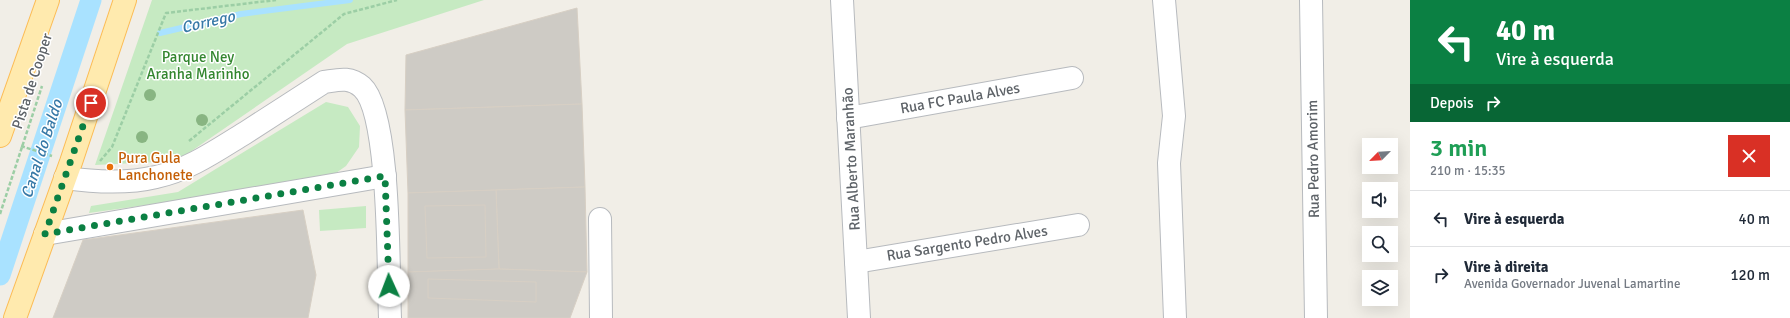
<!DOCTYPE html>
<html lang="pt">
<head>
<meta charset="utf-8">
<style>
  :root { --surface:#fff; --page:#f6f6f7; --text:#1f2937; --muted:#747a83; --line:#e0e1e3 }
  body { margin:0; font-family:Signika,sans-serif; background:var(--page); color:var(--text); height:100vh; display:flex; flex-direction:column; font-size:15px; white-space:nowrap }
  * { box-sizing:border-box; margin:0 }
  p { font-size:13px; color:var(--muted) }
  .icon { flex:none; width:22px; height:22px; fill:none; stroke:currentColor; stroke-width:2; stroke-linecap:round; stroke-linejoin:round }
  .map { position:relative; flex:1; overflow:hidden }
  .sheet { display:flex; flex-direction:column; background:var(--surface); width:380px }
  .sheet>* { flex:none }
  .top-card { background:#0b8043; color:#fff; overflow:hidden }
  .needle { width:26px; rotate:246deg }
  .controls { position:absolute; left:1362px; top:138px; display:grid; gap:8px }
  .controls a { display:grid; place-items:center; width:36px; height:36px; border-radius:0px; background:var(--surface); box-shadow:0 4px 16px #0002; font-size:20px }
  .pin { position:absolute; display:grid; place-items:center; width:34px; height:34px; color:#fff; margin:-17px; border:2px solid #fff; border-radius:50%; box-shadow:0 1px 4px #0007 }
  .me { position:absolute; width:44px; margin:-22px; rotate:358deg; stroke-linejoin:round; filter:drop-shadow(0 0 3px #0008) }
  .turn { display:flex; align-items:center; gap:14px; height:84px; padding:0 20px; font-size:18px }
  .turn .icon { width:52px; height:52px; stroke-width:2.5 }
  .turn b { display:block; font-size:28px; line-height:34px }
  .then { display:flex; align-items:center; height:38px; padding:0 20px; background:#0003; gap:8px; font-size:15px }
  .round { display:grid; place-items:center; flex:none; width:42px; height:42px; border-radius:0px; background:var(--page) }
  .head { display:flex; align-items:center; justify-content:space-between; height:68px; padding:0 20px }
  h1 { font-size:24px; font-weight:600; line-height:30px; color:#1e9e55 }
  ul { padding:0; list-style:none }
  li { display:flex; align-items:center; gap:12px; height:56px; padding:0 20px; border-top:1px solid var(--line) }
  li div { flex:1 }
  li b { display:block; font-size:15px }
  li em { font-style:normal }
  main { display:flex; flex:1; min-height:0 }
  .map>svg:first-child { display:block }
  .green { fill:#c6eac2 }
  .lines { fill:none; stroke-linecap:round; stroke-linejoin:round }
  .stream { stroke:#a9e2ff; stroke-width:6 }
  .canal { stroke:#a9e2ff; stroke-width:21 }
  .building { fill:#cecbc5; stroke:#d7cfc4 }
  .minor-casing { stroke:#b7babe; stroke-width:24 }
  .major-casing { stroke:#fcbc55; stroke-width:24 }
  .path { stroke:#9ccea5; stroke-width:2.5; stroke-dasharray:4 2; stroke-linecap:butt }
  .minor { stroke:#fff; stroke-width:22 }
  .major { stroke:#ffeaae; stroke-width:22 }
  .tree { fill:#88b582 }
  .route { stroke:#0b8043; stroke-width:7; stroke-dasharray:0 12.6 }
  .food-dot { fill:#e8710a; stroke:#fff; stroke-width:1.5 }
  .labels { text-anchor:middle; dominant-baseline:central; stroke-width:3; stroke-linejoin:round; paint-order:stroke }
  .park-label { font-size:15px; fill:#33862f; stroke:#fff }
  .street-label { font-size:15px; fill:#5e6368; stroke:#fff }
  .food-label { font-size:15px; fill:#c56008; stroke:#fff; text-anchor:start }
  .water-label { font-size:16px; font-style:italic; fill:#3779a7; stroke:#fff }
</style>
</head>
<body>
<main>
<div class="map">
<svg width="1410" height="318" viewBox="0 0 1410 318">
  <rect width="100%" height="100%" fill="#f1eee7"/>
  <g class="green">
    <path d="M152,0H484L347,44L177,161L95,165Z"/>
    <path d="M326,102L348,107L360,126L359,147L346,166L326,180L89,213L91,206L178,192Z"/>
    <path d="M366,206V228L320,231L319,210Z"/>
  </g>
  <g class="lines">
    <path class="stream" d="M160,33L241,14L350,0"/>
    <path class="canal" d="M0,275L91,0"/>
  </g>
  <g class="building">
    <path d="M577,8L582,104L405,110L406,55Z"/>
    <path d="M582,104L585,187L408,193L405,110Z"/>
    <path d="M585,187L587,272L499,269L496,190Z"/>
    <path d="M496,190L499,269L408,272V193Z"/>
    <path d="M485,205L486,257L427,258L425,206Z"/>
    <path d="M303,210L316,275L308,318H53L83,240Z"/>
    <path d="M499,269L587,272L570,318H408V272Z"/>
    <path d="M428,279L536,282V302L428,298Z"/>
  </g>
  <g class="lines">
    <g class="minor-casing">
      <g id="minor">
        <path d="M842,0L859,318"/>
        <path d="M1164,0L1174,116L1169,163L1175,318"/>
        <path d="M1311,0L1316,318"/>
        <path d="M848,118L1072,78"/>
        <path d="M65,178C94,182 127,184 156,177C189,170 217,150 245,133C271,116 298,99 324,82C338,80 349,76 362,87C391,113 388,274 390,318"/>
        <path d="M600,219L601,318"/>
        <path d="M45,234L385,176"/>
        <path d="M856,262L1078,225"/>
      </g>
    </g>
    <g class="major-casing">
      <g id="major">
        <path d="M0,136L48,0"/>
        <path d="M15,318L71,162L125,0"/>
      </g>
    </g>
    <g class="path">
      <path d="M189,141L344,14L397,0"/>
      <path d="M21,146L52,156"/>
      <path d="M100,161L112,147L166,13L276,0"/>
      <path d="M0,214L42,86"/>
    </g>
    <use href="#minor" class="minor"/>
    <use href="#major" class="major"/>
  </g>
  <g class="tree">
    <circle cx="150" cy="95" r="6"/>
    <circle cx="202" cy="120" r="6"/>
    <circle cx="142" cy="137" r="6"/>
  </g>
  <g class="lines">
    <path class="route" d="M91,103L45,234L385,176L389,286"/>
  </g>
  <circle class="food-dot" cx="110" cy="167" r="4"/>
  <g class="labels">
    <g class="park-label">
      <text x="198" y="57">Parque Ney<tspan x="198" dy="17">Aranha Marinho</tspan></text>
    </g>
    <g class="street-label">
      <text transform="translate(32 81) rotate(-72)">Pista de Cooper</text>
      <text transform="translate(960 98) rotate(-10)">Rua FC Paula Alves</text>
      <text transform="translate(851 159) rotate(-93)">Rua Alberto Maranhão</text>
      <text transform="translate(1313 159) rotate(-91)">Rua Pedro Amorim</text>
      <text transform="translate(967 243) rotate(-9)">Rua Sargento Pedro Alves</text>
    </g>
    <g class="food-label">
      <text x="118" y="158">Pura Gula<tspan x="118" dy="17">Lanchonete</tspan></text>
    </g>
    <g class="water-label">
      <text transform="translate(208 22) rotate(-13)">Corrego</text>
      <text transform="translate(42 149) rotate(-72)">Canal do Baldo</text>
    </g>
  </g>
</svg>
<div class="controls">
<a><svg class="needle" viewBox="-14 -14 28 28"><path d="M0-13l5 13h-10z" fill="#e53935"/><path d="M0 13l5-13h-10z" fill="#747a83"/></svg></a>
<a><svg class="icon" aria-label="sound" viewBox="0 0 24 24"><path d="M4 9h4l5-4v14l-5-4H4zM17 9q2 3 0 6"/></svg></a>
<a><svg class="icon" aria-label="search" viewBox="0 0 24 24"><circle cx="10" cy="10" r="6"/><path d="M15 15l6 6"/></svg></a>
<a><svg class="icon" aria-label="layers" viewBox="0 0 24 24"><path d="M12 4l9 5-9 5-9-5zM3 14l9 5 9-5"/></svg></a>
</div>
<div class="pin" style="left:91px;top:103px;background:#d93025"><svg class="icon" aria-label="arrive" viewBox="0 0 24 24"><path d="M6 21V4h12l-3 4 3 4H6"/></svg></div>
<svg class="me" style="left:389px;top:286px" viewBox="-20 -20 40 40"><circle r="19" fill="#fff"/><path d="M0-13L10 11 0 6-10 11z" fill="#0b8043"/></svg>
</div>
<section class="sheet">
<div class="top-card">
<div class="turn"><svg class="icon" aria-label="left" viewBox="0 0 24 24"><path d="M17 20v-9H6M10 6l-5 5 5 5"/></svg><div><b>40 m</b>Vire à esquerda</div></div>
<div class="then">Depois<svg class="icon" aria-label="right" viewBox="0 0 24 24"><path d="M7 20v-9h11M14 6l5 5-5 5"/></svg></div>
</div>
<div class="head"><div><h1>3 min</h1><p>210 m · 15:35</p></div><a class="round" style="background:#d93025;color:#fff"><svg class="icon" aria-label="close" viewBox="0 0 24 24"><path d="M6 6l12 12M18 6L6 18"/></svg></a></div>
<ul>
<li><svg class="icon" aria-label="left" viewBox="0 0 24 24"><path d="M17 20v-9H6M10 6l-5 5 5 5"/></svg><div><b>Vire à esquerda</b></div><em>40 m</em></li>
<li><svg class="icon" aria-label="right" viewBox="0 0 24 24"><path d="M7 20v-9h11M14 6l5 5-5 5"/></svg><div><b>Vire à direita</b><p>Avenida Governador Juvenal Lamartine</p></div><em>120 m</em></li>
</ul>
</section>
</main>
</body>
</html>
